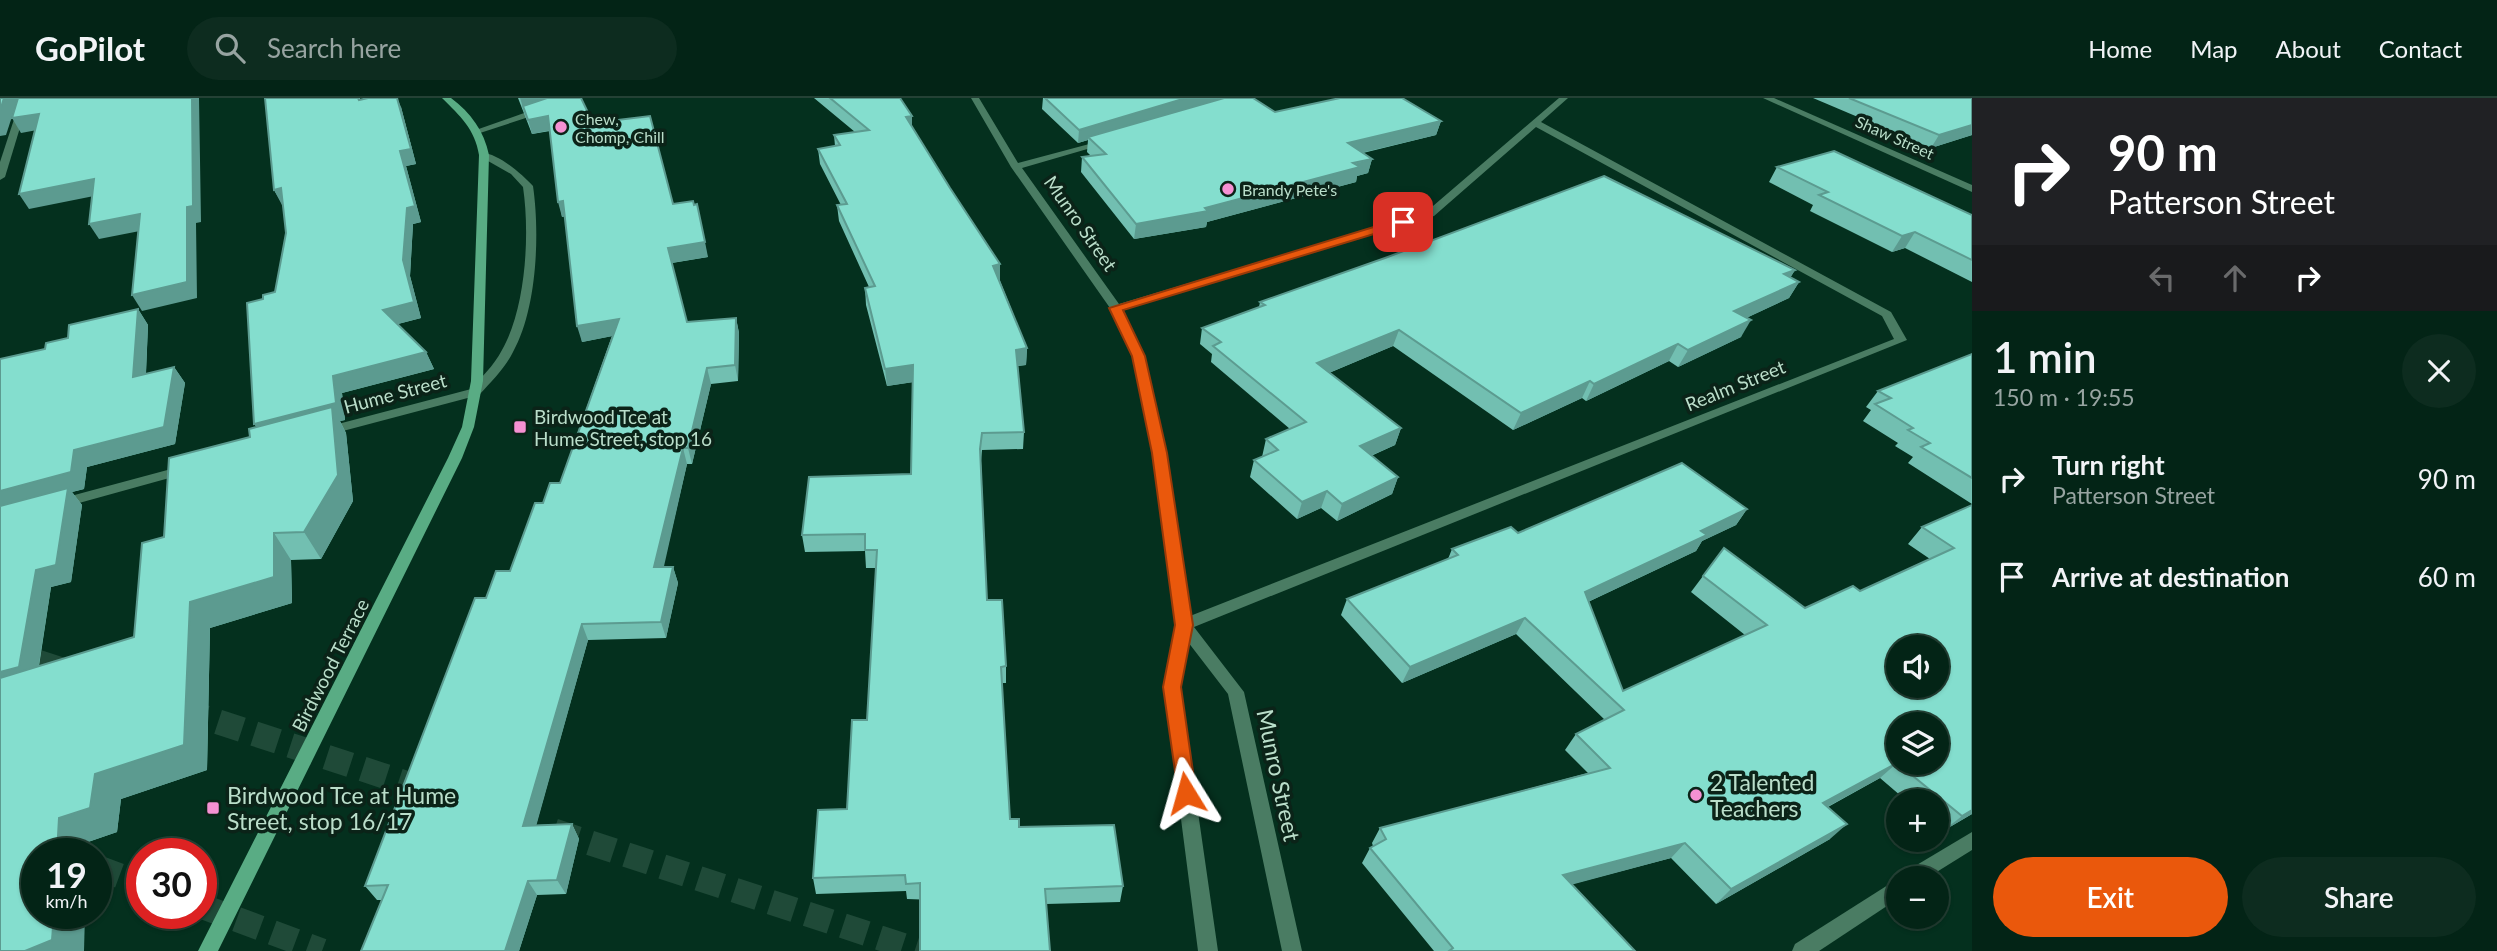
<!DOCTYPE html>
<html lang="en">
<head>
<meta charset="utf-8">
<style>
  :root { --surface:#032416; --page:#0d2c1f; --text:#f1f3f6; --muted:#97a4a1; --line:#244135; --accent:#ea580c }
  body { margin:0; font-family:Lato,sans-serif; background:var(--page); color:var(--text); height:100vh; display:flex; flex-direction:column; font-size:26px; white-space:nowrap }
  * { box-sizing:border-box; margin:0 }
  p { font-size:23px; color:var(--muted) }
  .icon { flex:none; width:38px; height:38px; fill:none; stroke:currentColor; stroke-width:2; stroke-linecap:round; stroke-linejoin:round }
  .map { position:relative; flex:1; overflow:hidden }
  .details { display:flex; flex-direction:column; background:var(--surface); width:525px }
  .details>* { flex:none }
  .hud { background:#202124; color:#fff; overflow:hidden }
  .buttons { position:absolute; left:1886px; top:537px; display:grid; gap:14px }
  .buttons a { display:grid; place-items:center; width:63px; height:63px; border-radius:50%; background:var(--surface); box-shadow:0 2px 5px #0004,0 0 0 2px var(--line); font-size:35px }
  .speed { position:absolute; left:21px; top:740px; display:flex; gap:14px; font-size:35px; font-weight:700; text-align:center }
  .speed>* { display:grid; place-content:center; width:91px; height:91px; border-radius:50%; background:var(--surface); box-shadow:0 2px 5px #0004,0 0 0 2px var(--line); line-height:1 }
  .speed small { font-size:18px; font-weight:400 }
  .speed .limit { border:10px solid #d22; background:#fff; color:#111 }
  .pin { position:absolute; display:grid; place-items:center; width:60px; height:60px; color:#fff; margin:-30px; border-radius:14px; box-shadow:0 4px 10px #0006 }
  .me { position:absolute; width:77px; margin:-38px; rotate:352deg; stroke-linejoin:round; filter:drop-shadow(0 0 5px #0008) }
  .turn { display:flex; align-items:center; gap:24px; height:147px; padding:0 21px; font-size:32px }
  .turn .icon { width:91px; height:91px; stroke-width:2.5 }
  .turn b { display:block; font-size:49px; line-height:60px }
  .lanes { display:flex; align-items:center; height:66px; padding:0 21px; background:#0003; justify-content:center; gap:35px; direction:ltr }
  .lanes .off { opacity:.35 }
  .round { display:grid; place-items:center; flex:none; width:74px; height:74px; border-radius:37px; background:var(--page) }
  .headline { display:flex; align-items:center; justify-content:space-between; height:119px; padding:0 21px }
  h1 { font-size:42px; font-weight:600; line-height:52px }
  .primary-button { display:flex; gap:14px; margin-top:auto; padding:14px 21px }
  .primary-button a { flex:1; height:80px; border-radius:42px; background:var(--accent); color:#fff; font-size:28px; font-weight:600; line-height:80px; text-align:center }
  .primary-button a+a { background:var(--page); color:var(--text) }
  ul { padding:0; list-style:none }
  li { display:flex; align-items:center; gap:21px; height:98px; padding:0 21px }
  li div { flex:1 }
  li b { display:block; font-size:26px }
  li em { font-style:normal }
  header { display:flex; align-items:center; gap:42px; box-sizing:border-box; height:98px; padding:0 35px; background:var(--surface); border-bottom:2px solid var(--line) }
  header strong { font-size:33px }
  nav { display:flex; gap:38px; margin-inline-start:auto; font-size:24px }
  .search { width:490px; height:63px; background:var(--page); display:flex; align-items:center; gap:18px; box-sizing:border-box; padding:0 24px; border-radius:38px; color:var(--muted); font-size:26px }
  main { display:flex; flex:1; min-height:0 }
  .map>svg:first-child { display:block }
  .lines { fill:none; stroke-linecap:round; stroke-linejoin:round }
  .highway-tunnel { stroke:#1f4a38; stroke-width:25; stroke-dasharray:25 13; stroke-linecap:butt }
  .lane { fill:#4a7c63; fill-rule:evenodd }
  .street { fill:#4a7c63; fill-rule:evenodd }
  .secondary { fill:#59ac84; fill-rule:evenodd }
  .wall { fill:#72bfb1 }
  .shaded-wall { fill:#5c9b90 }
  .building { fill:#84dece; stroke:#5c9b90; stroke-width:2; fill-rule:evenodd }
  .route { fill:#ea580c; stroke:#983908; stroke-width:2 }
  .poi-dot { fill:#f591d3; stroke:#0b2318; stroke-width:2.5 }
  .labels { text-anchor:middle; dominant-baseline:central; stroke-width:7; stroke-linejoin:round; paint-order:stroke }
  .far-poi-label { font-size:16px; fill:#badeca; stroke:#0b2318; text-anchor:start }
  .far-street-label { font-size:16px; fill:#badeca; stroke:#0b2318 }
  .street-label { font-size:19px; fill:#badeca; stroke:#0b2318 }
  .poi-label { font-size:19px; fill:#badeca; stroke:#0b2318; text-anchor:start }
  .near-street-label { font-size:23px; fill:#badeca; stroke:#0b2318 }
  .near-poi-label { font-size:23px; fill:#badeca; stroke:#0b2318; text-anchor:start }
</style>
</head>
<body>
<header>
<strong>GoPilot</strong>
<div class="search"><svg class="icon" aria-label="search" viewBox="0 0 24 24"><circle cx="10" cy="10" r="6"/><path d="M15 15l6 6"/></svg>Search here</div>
<nav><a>Home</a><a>Map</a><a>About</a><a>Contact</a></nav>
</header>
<main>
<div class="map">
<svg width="1972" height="853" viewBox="0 0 1972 853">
  <rect width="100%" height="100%" fill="#04301e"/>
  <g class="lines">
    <g class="highway-tunnel">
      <path d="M0,552L71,575"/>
      <path d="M182,612L430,693"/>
      <path d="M554,733L920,853"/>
      <path d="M96,769L142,786"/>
      <path d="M201,808L322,853"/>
    </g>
    <g class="lane">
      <path d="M21,0H29L5,79L0,82V64Z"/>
      <path d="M481,55C497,54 522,76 533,88C540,136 537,211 513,254C505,270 492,283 479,297L475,298L469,294C480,280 494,268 502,252C526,210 530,136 523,89L511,76L481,59Z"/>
    </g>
    <g class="street">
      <path d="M971,0H979L1018,65L1108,41V45L1022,70L1119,206L1426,114L1559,0H1568L1541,24L1891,214L1907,242L1194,529L1244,594L1302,853H1282L1228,596L1188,544L1180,589L1218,853H1198L1164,589L1176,527L1153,355L1133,258L1110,210L1011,69ZM1536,29L1882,218L1894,241L1190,518L1167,355L1145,258L1122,212L1434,118Z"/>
      <path d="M1763,0H1774L1972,87V94Z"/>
      <path d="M541,9L545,12L544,14L480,35L473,33Z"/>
      <path d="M475,290L479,291L481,294L479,297L324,338L318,334L319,331Z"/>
      <path d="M186,367L191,368L193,371L191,374L61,410L54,405L56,402Z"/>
      <path d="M1972,734V752L1927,780H1903L1905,774Z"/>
      <path d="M1899,780V800L1819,853H1792L1795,846Z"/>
    </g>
    <path class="secondary" d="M442,0H451C471,15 484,33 489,57L483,283L474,329L462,360L218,853H198L448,360L462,329L471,283L479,57C475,31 460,18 442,0Z"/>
  </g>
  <g class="wall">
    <path d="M265,0H360V1L401,9L416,66L406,68L421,124L413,126L410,178L421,220L398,226L426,254L434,271L342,295L345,322L340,323L346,335L353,403L321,461L291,462L292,505L210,530L207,672L121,701L117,734L88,744L0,853L45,251L68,240L138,211L148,227L146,276L174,269L185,285L175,346L87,369L84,391L72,394L82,407L71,484L51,489L39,568L134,539L164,439L250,339L256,329L263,201L275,194L286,135L283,107L274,92Z"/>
    <path d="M518,0H581L593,25L673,106L708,159L672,165L687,224L736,220L739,235L738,283L711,286L692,366H687L663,469H673L678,485L666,540L588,542L536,727L572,726L579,741L566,796L537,797L519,853H361L382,802H377L365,788L486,500L510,473L543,405L560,385L612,238L582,244L565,118L562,119L550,33L532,36Z"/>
    <path d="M814,0H900L912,28L1000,183L1027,250L1026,267L1018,268L1024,334L1023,351L982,352L981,363L987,502L1006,568V585H1002L1010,721L1019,729L1123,788L1120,804L1046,806L907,801L906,793L816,796L813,780L847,711L867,622L876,470H866L865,453L805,454L802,437L911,376L913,284L887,288L866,207L865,190L869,189L839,123L837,107H841L820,66L818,51L835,48L834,37L855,34Z"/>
    <path d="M1043,0H1253L1275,14L1441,23L1436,37L1363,55L1372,61L1368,75L1357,78L1356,84L1207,124L1206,129L1134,141L1081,74L1082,59L1091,58L1087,54L1088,42L1078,45L1042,11Z"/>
    <path d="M1813,0H1972V37L1931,50Z"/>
    <path d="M1777,69L1972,117V184L1905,150L1892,154L1810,113L1813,107L1769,84Z"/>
    <path d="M1795,172L1790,180L1799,184L1789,200L1746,220L1741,239L1678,269L1669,263L1586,303L1582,300L1513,332L1393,248L1329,275L1401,330L1395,347L1371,358L1398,379L1392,396L1337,423L1321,410L1297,421L1250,379L1254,362L1262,359L1266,341L1290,331L1211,264L1212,256L1200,246L1202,230L1259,209L1260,204Z"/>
    <path d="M1972,256V406L1908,365L1913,359L1895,348L1898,345L1863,323L1871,312L1866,309L1878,293Z"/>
    <path d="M1972,407V716L1943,733L1937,728V704H1908L1880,680L1828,709L1830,741L1716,806L1671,760L1572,786L1635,853H1434L1362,765L1370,750L1373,748L1372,745L1380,730L1588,675L1565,652L1576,636L1605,622L1516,536L1402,585L1341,517L1347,501L1448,461L1452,451L1518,435L1747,411L1736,427L1702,443L1696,453L1588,504L1623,593L1745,537L1691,494L1703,478L1805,510L1860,493L1930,461L1908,446L1922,429Z"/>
  </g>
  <g class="shaded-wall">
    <path d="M4,0H18L6,37L0,38V13Z"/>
    <path d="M192,0H199L201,124L196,125L197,200L142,213L132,197L187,109Z"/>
    <path d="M397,0L401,9L416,66L406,68L421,124L413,126L410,178L421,220L390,228L383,212L403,162L407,110L400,53Z"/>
    <path d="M520,0H568L524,13Z"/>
    <path d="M1186,0H1227L1088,39V42L1078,45L1079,32Z"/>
    <path d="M39,16L48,30L21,35L12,20Z"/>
    <path d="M548,18L552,32L532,36L528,22Z"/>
    <path d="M912,18V33L906,19Z"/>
    <path d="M1441,23L1436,37L1344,59L1348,45Z"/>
    <path d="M1972,27V37L1931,50L1939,37Z"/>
    <path d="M1372,61L1368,75L1357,78L1356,84L1207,124L1206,129L1134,141L1136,126Z"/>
    <path d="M94,81L104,96L29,111L19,96Z"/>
    <path d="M281,90L288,106L282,107L274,92Z"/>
    <path d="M563,103L568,118L562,119L558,104Z"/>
    <path d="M140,116L150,131L99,141L89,126Z"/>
    <path d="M1915,134L1905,150L1892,154L1902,138Z"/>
    <path d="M705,144L708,159L671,165L668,150Z"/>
    <path d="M1000,166V183L993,184V168Z"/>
    <path d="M1795,172L1785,188L1784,176Z"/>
    <path d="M1799,184L1789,200L1725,230L1734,213Z"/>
    <path d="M138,211L148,227L145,295L133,279Z"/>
    <path d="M736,220L739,235L738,283L735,267Z"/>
    <path d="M619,221L623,236L582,244L577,228Z"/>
    <path d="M1751,222L1741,239L1678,269L1688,252Z"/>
    <path d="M1399,232L1393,248L1312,282L1317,265Z"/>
    <path d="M1678,246L1669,263L1586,303L1594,286Z"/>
    <path d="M1027,250L1026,267L1016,268V252Z"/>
    <path d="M426,254L434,271L342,295L345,322L340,323L346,335L353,403L321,461L304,434L265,343L254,326L333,278Z"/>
    <path d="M913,267L914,284L887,288L885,271Z"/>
    <path d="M174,269L185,285L175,346L87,369L84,391L72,394L82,407L71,484L51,489L36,585L0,596V393L74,352Z"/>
    <path d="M707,270L711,286L692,366L688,350Z"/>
    <path d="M1590,283L1582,300L1513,332L1521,315Z"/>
    <path d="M1401,330L1395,347L1354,365L1360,348Z"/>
    <path d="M683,350L687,366L660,486L654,469Z"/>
    <path d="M1398,379L1392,396L1337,423L1342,406Z"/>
    <path d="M1327,393L1321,410L1297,421L1302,404Z"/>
    <path d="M1747,411L1736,427L1702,443L1696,453L1575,510L1585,494L1701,433Z"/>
    <path d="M274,435L291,462L292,505L210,530L207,672L121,701L117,734L88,744L87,756H57L59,720L95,676L190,504Z"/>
    <path d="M673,469L678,485L666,540L661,524Z"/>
    <path d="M1525,520L1516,536L1402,585L1410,569Z"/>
    <path d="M582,526L588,542L532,743L523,728Z"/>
    <path d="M1897,665L1880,680L1807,720L1823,705Z"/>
    <path d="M1972,712V716L1943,733L1962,718Z"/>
    <path d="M572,726L579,741L566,796L557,782Z"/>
    <path d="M1847,726L1830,741L1716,806L1731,791Z"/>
    <path d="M1685,745L1671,760L1552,792L1563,777Z"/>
    <path d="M528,783L537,797L519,853H505Z"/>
    <path d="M54,816H85L84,853H25Z"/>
  </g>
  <g class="building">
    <path d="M0,0H4L0,13Z"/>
    <path d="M18,0H192L193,108L187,109V184L132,197L140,116L89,126L94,81L19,96L39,16L12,20Z"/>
    <path d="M265,0H358L359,2L368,0H397L411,51L400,53L415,108L407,110L403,162L414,204L383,212L426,254L333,278L336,305L254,326L247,205L263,201V197L275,194L286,135L281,90L274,92Z"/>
    <path d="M547,0H581L593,25L650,18L673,106L693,103L694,107L697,106L705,144L668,150L687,224L736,220L735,267L707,270L688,350H683L654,469H673L661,524L582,526L523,728L572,726L557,782L528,783L505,853H361L388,787L365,788L475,500H486L496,473H510L535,405H543L550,385H560L619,221L577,228L563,103L558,104L548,18L528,22L523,8Z"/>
    <path d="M830,0H900L912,18L906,19L950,90L1000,166L993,168L1027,250L1016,252L1024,334L982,335L980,351L987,502H1002L1006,568L1001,569L1010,721H1019V729L1114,727L1123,788L1045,791L1050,853H920V785L906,786L905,777L813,780L818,712L847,711L852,622H867L877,452H865V436L802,437L809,379L911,376L913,267L885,271L865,190L875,188L837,107L847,106L818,51L840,47L834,37L869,32Z"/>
    <path d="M1045,0H1186L1079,32Z"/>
    <path d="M1224,0H1253L1275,14L1340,0H1402L1441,23L1348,45L1372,61L1353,65L1360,69L1205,110L1208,113L1136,126L1082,59L1106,56L1088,39Z"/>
    <path d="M1849,0H1972V27L1939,37Z"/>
    <path d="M1834,53L1972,117V162L1915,134L1902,138L1819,97L1828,94L1777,69Z"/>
    <path d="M1604,78L1795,172L1784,176L1799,184L1734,213L1751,222L1688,252L1678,246L1594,286L1590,283L1521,315L1399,232L1317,265L1401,330L1360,348L1398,379L1342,406L1327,393L1302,404L1254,362L1278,352L1266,341L1306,324L1213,248L1221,244L1202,230L1265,207L1260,204L1385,160Z"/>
    <path d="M138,211L133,279L174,269L164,329L74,352L71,374L0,393V261L45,251L46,245L68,240L69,227Z"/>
    <path d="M1972,256V380L1921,349L1930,345L1908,332L1913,330L1875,306L1891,300L1878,293Z"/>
    <path d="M332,309L338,377L304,434L274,435V479L190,504L184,647L95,676L90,710L59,720L57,756H37V816H54L52,842L25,853H0V580L134,539L142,445L164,439L169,360L250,339L249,331Z"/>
    <path d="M1682,365L1747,411L1701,433L1707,437L1585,494L1623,593L1767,527L1703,478L1724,450L1805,510L1853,488L1860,493L1954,450L1922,429L1972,407V712L1962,718L1897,665L1823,705L1847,726L1731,791L1685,745L1563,777L1635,853H1449L1453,850L1370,750L1386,741L1380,730L1610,670L1576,636L1624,612L1525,520L1410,569L1347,501L1458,457L1452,451L1511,429L1518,435ZM1899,550H1937V588H1899ZM1899,626H1937V665H1899Z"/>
    <path d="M68,390L56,467L36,472L19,569L0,574V408Z"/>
  </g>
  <path class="route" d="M1403,120L1407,121V126L1123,212L1145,258L1167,355L1193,527L1181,589L1196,695L1194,701L1186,704L1179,701L1163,589L1175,527L1152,355L1132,258L1109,210Z"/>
  <g class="poi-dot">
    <circle cx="561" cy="29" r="7"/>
    <circle cx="1228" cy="91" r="7"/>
    <rect x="513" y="322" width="14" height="14" rx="3.5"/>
    <circle cx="1696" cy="697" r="7"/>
    <rect x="206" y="703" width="14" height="14" rx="3.5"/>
  </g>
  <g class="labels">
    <g class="far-poi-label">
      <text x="575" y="20">Chew,<tspan x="575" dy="18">Chomp, Chill</tspan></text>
      <text x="1242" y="91">Brandy Pete's</text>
    </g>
    <g class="far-street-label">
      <text transform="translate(1895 39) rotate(24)">Shaw Street</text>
    </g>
    <g class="street-label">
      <text transform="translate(1081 125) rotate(55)">Munro Street</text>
      <text transform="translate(1735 287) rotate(-22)">Realm Street</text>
      <text transform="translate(395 295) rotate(-15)">Hume Street</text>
      <text transform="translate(330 567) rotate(-63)">Birdwood Terrace</text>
    </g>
    <g class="poi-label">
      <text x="534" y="318">Birdwood Tce at<tspan x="534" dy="22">Hume Street, stop 16</tspan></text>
    </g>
    <g class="near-street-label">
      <text transform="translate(1279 677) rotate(78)">Munro Street</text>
    </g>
    <g class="near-poi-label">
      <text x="1710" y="684">2 Talented<tspan x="1710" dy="26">Teachers</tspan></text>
      <text x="227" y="697">Birdwood Tce at Hume<tspan x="227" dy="26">Street, stop 16/17</tspan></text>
    </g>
  </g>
</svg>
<div class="buttons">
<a><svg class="icon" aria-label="sound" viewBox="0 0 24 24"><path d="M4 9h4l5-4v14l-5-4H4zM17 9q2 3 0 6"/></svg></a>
<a><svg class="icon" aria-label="layers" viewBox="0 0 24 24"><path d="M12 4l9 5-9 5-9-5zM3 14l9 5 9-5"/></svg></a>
<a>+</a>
<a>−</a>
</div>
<div class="speed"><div>19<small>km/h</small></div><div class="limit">30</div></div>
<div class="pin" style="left:1403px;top:124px;background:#d93025"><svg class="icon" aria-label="arrive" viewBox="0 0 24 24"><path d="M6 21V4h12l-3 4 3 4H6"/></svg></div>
<svg class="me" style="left:1186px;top:695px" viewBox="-20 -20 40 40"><path d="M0-17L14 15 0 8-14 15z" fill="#ea580c" stroke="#fff" stroke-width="4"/></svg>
</div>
<section class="details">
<div class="hud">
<div class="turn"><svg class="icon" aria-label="right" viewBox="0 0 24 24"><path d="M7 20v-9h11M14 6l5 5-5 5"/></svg><div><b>90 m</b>Patterson Street</div></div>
<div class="lanes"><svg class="icon off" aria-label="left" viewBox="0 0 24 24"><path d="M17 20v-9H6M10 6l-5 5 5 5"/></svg><svg class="icon off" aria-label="ahead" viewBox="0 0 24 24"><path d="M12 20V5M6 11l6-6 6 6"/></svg><svg class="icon" aria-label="right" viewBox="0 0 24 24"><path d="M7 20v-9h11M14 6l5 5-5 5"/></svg></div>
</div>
<div class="headline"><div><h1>1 min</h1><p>150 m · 19:55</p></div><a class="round"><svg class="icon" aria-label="close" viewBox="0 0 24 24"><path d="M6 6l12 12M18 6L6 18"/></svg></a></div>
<ul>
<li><svg class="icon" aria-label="right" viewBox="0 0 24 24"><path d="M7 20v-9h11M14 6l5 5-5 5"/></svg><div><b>Turn right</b><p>Patterson Street</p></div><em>90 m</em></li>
<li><svg class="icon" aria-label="arrive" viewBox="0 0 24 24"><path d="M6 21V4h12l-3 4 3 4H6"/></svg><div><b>Arrive at destination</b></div><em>60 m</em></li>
</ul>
<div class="primary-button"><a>Exit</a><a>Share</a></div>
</section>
</main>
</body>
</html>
